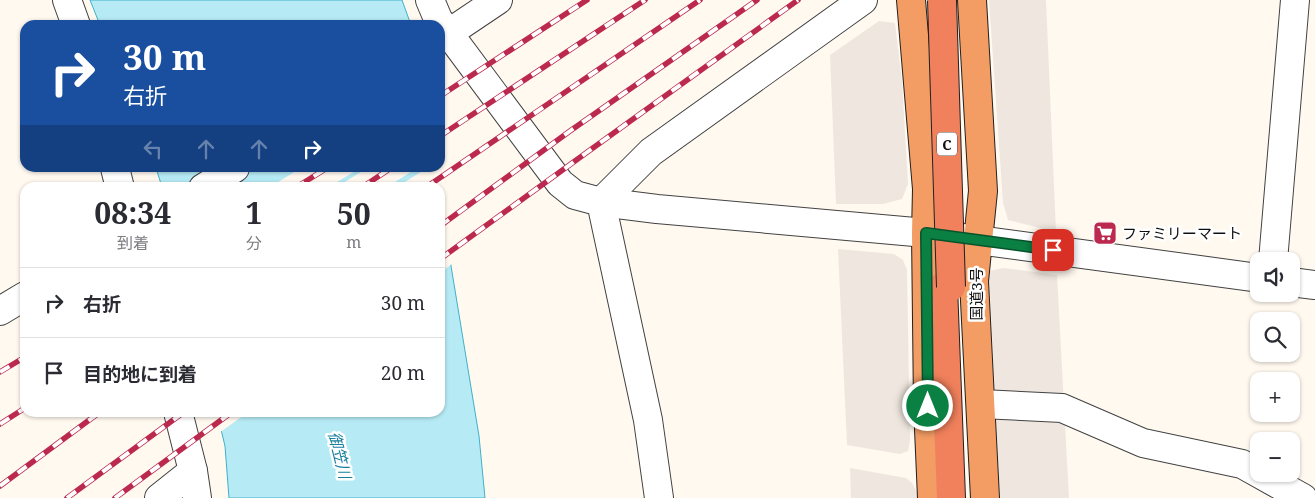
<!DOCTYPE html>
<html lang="ja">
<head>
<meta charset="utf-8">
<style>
  :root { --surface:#fff; --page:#f2f2f3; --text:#2b2b33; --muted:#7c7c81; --line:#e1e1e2 }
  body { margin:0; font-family:"Noto Serif","Noto Sans JP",serif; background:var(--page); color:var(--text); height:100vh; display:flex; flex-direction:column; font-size:19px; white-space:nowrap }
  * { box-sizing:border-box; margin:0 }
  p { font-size:16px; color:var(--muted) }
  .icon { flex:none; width:28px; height:28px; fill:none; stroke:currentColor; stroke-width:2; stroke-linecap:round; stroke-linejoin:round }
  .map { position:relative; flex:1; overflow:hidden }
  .panel { position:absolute; left:20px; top:182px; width:425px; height:235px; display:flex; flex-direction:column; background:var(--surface); border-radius:15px; box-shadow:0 1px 4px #0004 }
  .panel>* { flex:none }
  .hud { position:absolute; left:20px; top:20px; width:425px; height:152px; border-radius:15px; box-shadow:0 1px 4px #0004; background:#1a4fa0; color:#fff; overflow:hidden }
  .controls { position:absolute; left:1250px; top:252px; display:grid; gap:10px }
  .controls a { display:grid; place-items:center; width:50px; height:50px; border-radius:10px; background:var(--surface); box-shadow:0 1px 4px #0004; font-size:25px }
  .pin { position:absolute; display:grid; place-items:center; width:42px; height:42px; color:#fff; margin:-21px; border-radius:10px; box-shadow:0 2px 8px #0006 }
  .me { position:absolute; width:55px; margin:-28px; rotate:0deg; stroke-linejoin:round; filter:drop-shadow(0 0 4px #0008) }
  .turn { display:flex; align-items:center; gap:18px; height:105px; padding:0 20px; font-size:22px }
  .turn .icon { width:65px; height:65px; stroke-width:2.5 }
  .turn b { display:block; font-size:35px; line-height:42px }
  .lanes { display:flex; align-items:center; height:48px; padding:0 20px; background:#0003; justify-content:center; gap:25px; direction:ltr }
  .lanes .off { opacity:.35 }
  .eta { display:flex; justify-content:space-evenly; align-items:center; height:85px; text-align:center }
  .eta b { font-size:30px; font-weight:700; line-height:35px }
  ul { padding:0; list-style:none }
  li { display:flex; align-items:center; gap:15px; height:70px; padding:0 20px; border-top:1px solid var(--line) }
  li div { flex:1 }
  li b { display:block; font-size:19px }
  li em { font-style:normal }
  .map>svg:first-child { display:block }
  .plaza { fill:#efe7df }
  .water { fill:#b6ebf5; stroke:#3fb0ca }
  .pier { fill:#fff9f0 }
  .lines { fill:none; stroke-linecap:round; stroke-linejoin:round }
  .minor-casing { stroke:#424242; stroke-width:30 }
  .tertiary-casing { stroke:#424242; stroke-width:30 }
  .trunk-casing { stroke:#202020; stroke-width:30 }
  .motorway-casing { stroke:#202020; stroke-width:30 }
  .minor { stroke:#fff; stroke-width:28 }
  .tertiary { stroke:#fff; stroke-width:28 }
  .trunk { stroke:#f39c63; stroke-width:28 }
  .motorway { stroke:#f1815c; stroke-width:28 }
  .rail-casing { stroke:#bc294f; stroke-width:5.5 }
  .rail { stroke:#fff; stroke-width:4; stroke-dasharray:11; stroke-linecap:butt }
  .motorway-bridge-casing { stroke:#202020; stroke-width:30; stroke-linecap:butt }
  .motorway-bridge { stroke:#f1815c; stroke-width:28 }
  .route-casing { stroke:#07532c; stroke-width:12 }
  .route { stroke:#0b8043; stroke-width:9 }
  .labels { text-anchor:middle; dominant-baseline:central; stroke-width:5; stroke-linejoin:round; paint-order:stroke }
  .shield { fill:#fff; stroke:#575757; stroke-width:1 }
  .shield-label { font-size:14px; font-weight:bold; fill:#0f0f0f }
  .poi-label { font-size:15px; fill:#0f0f0f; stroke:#fff; text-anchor:start }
  .street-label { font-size:15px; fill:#0f0f0f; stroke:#fff }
  .water-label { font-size:16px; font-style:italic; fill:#1a809e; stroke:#fff }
</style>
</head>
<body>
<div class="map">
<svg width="1315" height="498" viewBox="0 0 1315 498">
  <rect width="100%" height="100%" fill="#fff9f0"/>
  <g class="plaza">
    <path d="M989,0H1046L1056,232L1008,220L1003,203Z"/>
    <path d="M879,21L895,23L902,81L908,184L902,199L883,204H836L830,55Z"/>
    <path d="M838,249L894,254L903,260L907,270L910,441L908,451L900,454L847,445Z"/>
    <path d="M1004,268L1057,275L1069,498H1000L989,271Z"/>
    <path d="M850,468L906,478L912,483L919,496L918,498H851Z"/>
  </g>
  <g class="water">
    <path d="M90,0H402L411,25H100Z"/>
    <path d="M156,168H435L438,187H162Z"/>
    <path d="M440,199L479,436L485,498H229L225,446L217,413L440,412Z"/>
  </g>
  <g class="pier">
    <path d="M301,168H360L329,187H270Z"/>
    <path d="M367,168H417L387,187H337Z"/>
    <path d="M427,168H437L441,187L440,189V188L397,187Z"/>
    <path d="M443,200L453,263L440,273V202Z"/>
    <path d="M214,412H247V413L219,433Z"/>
  </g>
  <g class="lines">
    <g class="minor-casing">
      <g id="minor">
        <path d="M67,0L76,25"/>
        <path d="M430,0L438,19L560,183L575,195L601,202L648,420L659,498"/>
        <path d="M440,39L498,0"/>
        <path d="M115,168L120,188"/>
        <path d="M203,188L235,168"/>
        <path d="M601,202L651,152L863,0"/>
        <path d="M1273,261L1295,0"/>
        <path d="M981,404L1062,408L1143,443L1242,464L1303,498"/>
        <path d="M178,412L193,471L197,498"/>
        <path d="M159,498L193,471"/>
      </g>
    </g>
    <g class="tertiary-casing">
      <g id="tertiary">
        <path d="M601,202L657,209L926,233L1259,278"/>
        <path d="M1291,282L1315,285"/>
        <path d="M0,311L25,296"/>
      </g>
    </g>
    <g class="trunk-casing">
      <g id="trunk">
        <path d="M911,0L927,189L926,233L928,406L932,498"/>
        <path d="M972,0L983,191L974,281L985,498"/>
      </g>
    </g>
    <g class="motorway-casing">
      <path id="motorway" d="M943,286L951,498"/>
    </g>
    <use href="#minor" class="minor"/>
    <use href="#tertiary" class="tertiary"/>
    <use href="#trunk" class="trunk"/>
    <use href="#motorway" class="motorway"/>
    <g class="rail-casing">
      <g id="rail">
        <path d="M440,96L587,0"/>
        <path d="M440,136L645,0"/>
        <path d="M295,188L327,168"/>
        <path d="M361,188L391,168"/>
        <path d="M425,188L700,0"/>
        <path d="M440,226L570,131L757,0"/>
        <path d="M440,259L586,153L798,0"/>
        <path d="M0,372L25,357"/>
        <path d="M0,424L25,408"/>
        <path d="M0,486L100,412"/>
        <path d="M67,498L184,412"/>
        <path d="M115,498L232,412"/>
      </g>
    </g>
    <use href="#rail" class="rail"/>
    <g class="motorway-bridge-casing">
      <path id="motorway-bridge" d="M942,0L951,287"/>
    </g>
    <use href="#motorway-bridge" class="motorway-bridge"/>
  </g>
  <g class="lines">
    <g class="route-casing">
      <path id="route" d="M928,406L926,233L1053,250"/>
    </g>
    <use href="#route" class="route"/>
  </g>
  <defs>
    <g id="supermarket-square" transform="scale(1.25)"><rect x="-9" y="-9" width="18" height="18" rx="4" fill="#bc294f" stroke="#fff"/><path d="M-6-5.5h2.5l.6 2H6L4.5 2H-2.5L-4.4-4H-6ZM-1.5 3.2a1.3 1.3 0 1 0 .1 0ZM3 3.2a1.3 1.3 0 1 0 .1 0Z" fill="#fff"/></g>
  </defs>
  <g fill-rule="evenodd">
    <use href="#supermarket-square" x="1105" y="233"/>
  </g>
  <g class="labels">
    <rect class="shield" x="937" y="132.5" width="20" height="23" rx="4"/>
    <g class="shield-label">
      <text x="947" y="144">C</text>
    </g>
    <g class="poi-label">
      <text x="1122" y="233">ファミリーマート</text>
    </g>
    <g class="street-label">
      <text transform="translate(976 294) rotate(-90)">国道3号</text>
    </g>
    <g class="water-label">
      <text transform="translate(340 455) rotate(76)">御笠川</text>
    </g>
  </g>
</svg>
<div class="controls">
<a><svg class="icon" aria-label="sound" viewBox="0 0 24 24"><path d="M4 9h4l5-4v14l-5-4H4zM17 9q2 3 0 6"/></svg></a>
<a><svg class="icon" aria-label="search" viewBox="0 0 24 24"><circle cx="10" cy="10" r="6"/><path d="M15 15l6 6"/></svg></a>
<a>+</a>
<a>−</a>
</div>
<div class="pin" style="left:1053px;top:250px;background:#d93025"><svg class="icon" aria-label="arrive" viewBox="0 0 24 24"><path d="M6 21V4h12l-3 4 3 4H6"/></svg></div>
<svg class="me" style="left:928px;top:406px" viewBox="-20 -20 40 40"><circle r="17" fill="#0b8043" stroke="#fff" stroke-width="3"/><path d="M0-11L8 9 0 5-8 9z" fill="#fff"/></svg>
<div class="hud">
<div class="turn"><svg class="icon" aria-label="right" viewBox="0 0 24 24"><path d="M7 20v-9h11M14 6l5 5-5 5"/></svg><div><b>30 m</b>右折</div></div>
<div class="lanes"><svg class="icon off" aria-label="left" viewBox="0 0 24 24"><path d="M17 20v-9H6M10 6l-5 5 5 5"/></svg><svg class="icon off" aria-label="ahead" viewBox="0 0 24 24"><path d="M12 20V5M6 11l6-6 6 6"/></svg><svg class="icon off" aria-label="ahead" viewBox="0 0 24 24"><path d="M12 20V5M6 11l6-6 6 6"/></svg><svg class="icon" aria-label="right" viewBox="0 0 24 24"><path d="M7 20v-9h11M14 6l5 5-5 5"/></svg></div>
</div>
<section class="panel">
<div class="eta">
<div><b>08:34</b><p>到着</p></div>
<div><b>1</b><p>分</p></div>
<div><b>50</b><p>m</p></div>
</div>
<ul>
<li><svg class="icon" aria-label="right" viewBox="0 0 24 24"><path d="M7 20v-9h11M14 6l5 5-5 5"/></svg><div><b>右折</b></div><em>30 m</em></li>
<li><svg class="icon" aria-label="arrive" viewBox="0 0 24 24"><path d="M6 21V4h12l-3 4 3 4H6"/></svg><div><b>目的地に到着</b></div><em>20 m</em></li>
</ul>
</section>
</div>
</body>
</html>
